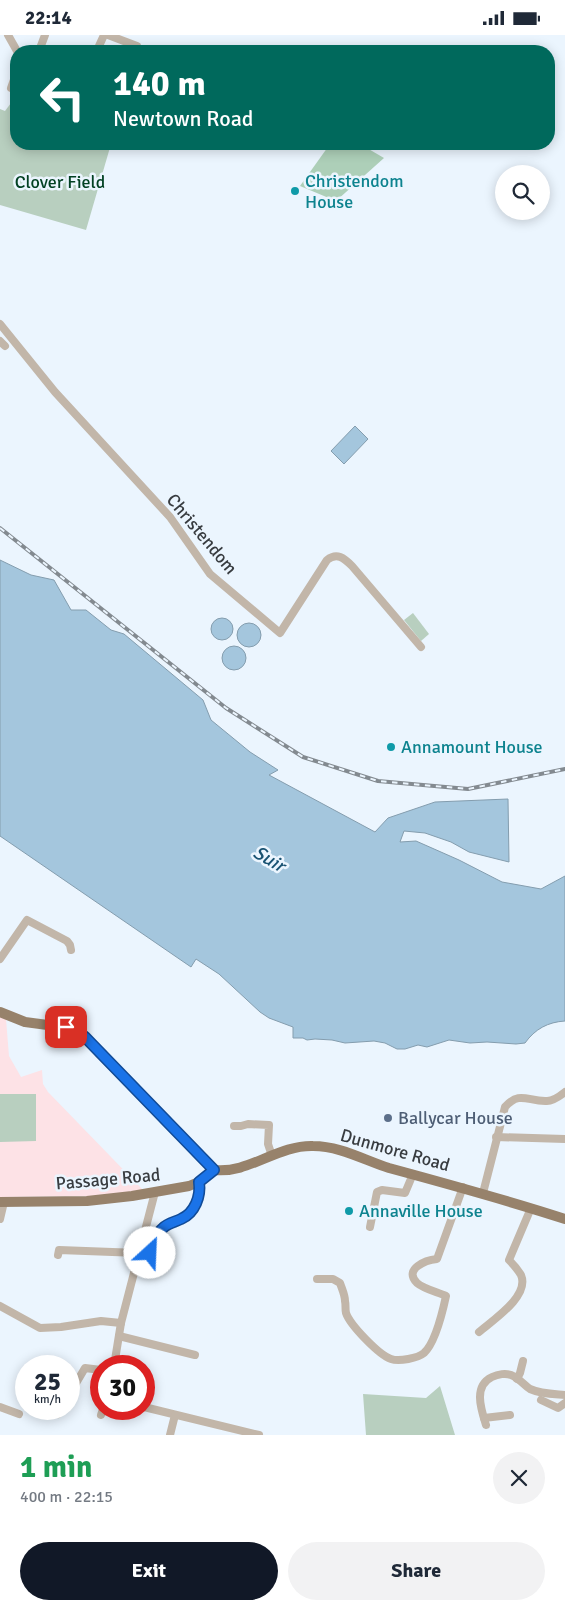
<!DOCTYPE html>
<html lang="en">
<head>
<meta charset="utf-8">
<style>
  :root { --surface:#fff; --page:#f2f2f3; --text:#1f2937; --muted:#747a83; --accent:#111827 }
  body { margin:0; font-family:Signika,sans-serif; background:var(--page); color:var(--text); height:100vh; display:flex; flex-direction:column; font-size:19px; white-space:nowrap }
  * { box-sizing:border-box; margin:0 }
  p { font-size:16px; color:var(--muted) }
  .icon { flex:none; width:28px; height:28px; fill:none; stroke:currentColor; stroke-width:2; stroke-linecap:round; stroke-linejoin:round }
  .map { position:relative; height:1400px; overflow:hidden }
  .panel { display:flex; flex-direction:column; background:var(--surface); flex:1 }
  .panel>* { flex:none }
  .top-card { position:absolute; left:10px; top:10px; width:545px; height:105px; border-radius:20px; box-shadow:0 2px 12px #0003; background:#00695c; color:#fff; overflow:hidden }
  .controls { position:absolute; left:495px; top:130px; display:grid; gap:10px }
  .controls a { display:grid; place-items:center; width:55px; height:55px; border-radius:50%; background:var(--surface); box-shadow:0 2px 12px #0003; font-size:25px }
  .speed { position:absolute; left:15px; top:1320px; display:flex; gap:10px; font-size:25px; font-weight:700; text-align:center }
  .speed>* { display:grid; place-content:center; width:65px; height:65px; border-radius:50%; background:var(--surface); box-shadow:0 2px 12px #0003; line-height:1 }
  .speed small { font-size:12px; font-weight:400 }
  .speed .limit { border:8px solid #d22; background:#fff; color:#111 }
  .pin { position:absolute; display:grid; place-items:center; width:42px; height:42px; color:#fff; margin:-21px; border-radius:10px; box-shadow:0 2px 8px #0006 }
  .me { position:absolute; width:55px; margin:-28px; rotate:25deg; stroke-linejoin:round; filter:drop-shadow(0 0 4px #0008) }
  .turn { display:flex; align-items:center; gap:18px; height:105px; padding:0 20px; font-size:22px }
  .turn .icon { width:65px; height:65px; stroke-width:2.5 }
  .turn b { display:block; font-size:35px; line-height:42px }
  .round { display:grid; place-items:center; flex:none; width:52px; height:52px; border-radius:26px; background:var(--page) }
  .summary { display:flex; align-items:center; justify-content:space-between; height:85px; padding:0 20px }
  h1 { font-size:30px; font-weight:700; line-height:38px; color:#1e9e55 }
  .primary-button { display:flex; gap:10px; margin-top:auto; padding:10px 20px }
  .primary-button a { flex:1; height:58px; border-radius:30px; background:var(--accent); color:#fff; font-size:20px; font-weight:700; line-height:58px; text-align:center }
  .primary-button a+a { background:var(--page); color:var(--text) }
  .status { display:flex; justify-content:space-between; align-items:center; height:35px; padding:0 25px; background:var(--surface); direction:ltr }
  .status svg { height:14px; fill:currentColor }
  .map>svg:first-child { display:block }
  .education { fill:#fde2e6 }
  .green { fill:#b8cfbf }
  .forest { fill:#adcfb8 }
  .water { fill:#a4c6dd; stroke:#849dae }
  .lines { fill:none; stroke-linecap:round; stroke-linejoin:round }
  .minor { stroke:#c2b6a9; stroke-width:8 }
  .major { stroke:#97826b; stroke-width:10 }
  .rail-casing { stroke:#838a90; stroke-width:4 }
  .rail { stroke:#ebf5fe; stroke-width:2; stroke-dasharray:5.5; stroke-linecap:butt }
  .route-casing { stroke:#114b97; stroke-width:12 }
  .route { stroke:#1a73e8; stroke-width:9 }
  .culture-dot { fill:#0f9aa8; stroke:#ebf5fe; stroke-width:2 }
  .service-dot { fill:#5c6f8a; stroke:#ebf5fe; stroke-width:2 }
  .labels { text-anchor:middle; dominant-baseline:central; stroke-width:5; stroke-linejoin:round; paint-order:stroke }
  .culture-label { font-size:18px; fill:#0d838f; stroke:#ebf5fe; text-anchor:start }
  .park-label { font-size:18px; fill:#024123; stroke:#ebf5fe }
  .street-label { font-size:18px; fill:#383c40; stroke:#ebf5fe }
  .service-label { font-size:18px; fill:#4e5e75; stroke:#ebf5fe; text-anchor:start }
  .water-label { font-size:19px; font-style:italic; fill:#195272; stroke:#ebf5fe }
</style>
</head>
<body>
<div class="status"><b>22:14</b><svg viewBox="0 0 49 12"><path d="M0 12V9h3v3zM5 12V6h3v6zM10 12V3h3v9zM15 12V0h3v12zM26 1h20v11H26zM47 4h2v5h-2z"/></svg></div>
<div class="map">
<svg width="565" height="1400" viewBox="0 0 565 1400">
  <rect width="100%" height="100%" fill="#ebf5fe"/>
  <path class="education" d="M0,981L6,984L9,1021L21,1042L42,1035L43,1049L48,1057L143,1155L98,1161L0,1162Z"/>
  <g class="green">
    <path d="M11,68L16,70V109H111L86,195L0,170V74L5,76Z"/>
    <path d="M413,578L429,599L421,606L404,585Z"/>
    <path d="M0,1059H36V1106L0,1107Z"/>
    <path d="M440,1351L455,1400H366L363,1359L426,1363Z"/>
  </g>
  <path class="forest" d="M330,109H360L384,123L336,166L300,151Z"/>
  <g class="water">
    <path d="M355,391L368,404L344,429L331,416Z"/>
    <path d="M0,525L31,540L54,545L71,575H86L111,595L124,599L203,665L211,685L250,717L278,735L269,740L375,797L388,783L435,767L508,764L509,827L469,817L451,807L425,798L404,796L400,807L416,806L459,825L502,847L541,854L565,841V986C548,987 535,994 525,1008L516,1009L487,1007L470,1008L449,1005L427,1012L418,1010L405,1014H397L385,1008L374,1006L345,1008L332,1005L315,1004L307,1005L303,1003H293V992L269,983L260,977L219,939L196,924L191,932L0,801Z"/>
    <circle cx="222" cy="594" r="11"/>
    <circle cx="249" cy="600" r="12"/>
    <circle cx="234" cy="623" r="12"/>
  </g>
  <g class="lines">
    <g class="minor">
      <path d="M8,0L17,16"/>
      <path d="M108,0L137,11L135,16"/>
      <path d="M39,16L45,0"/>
      <path d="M101,16L99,11L104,0"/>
      <path d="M16,39L11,53L16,55"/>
      <path d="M150,109L156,111"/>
      <path d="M0,289L55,357L170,482L210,539L280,598L327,525C337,517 344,523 352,531L421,612"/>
      <path d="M0,306L5,311"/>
      <path d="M0,924L27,885L67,906L70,910L71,915"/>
      <path d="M234,1091H241L248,1089L269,1090L268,1109L272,1121"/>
      <path d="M496,1102L565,1104"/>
      <path d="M483,1158L505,1072C520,1055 528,1067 547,1066C553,1066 560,1061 565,1057"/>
      <path d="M0,1184L4,1167"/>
      <path d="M370,1192L377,1157L382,1155L405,1158L413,1139"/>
      <path d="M150,1218C153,1209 156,1199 163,1193C168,1188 175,1187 181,1184C195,1178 201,1161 199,1147"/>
      <path d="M58,1220L59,1215L139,1218"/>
      <path d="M317,1244H333L340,1248C342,1254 345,1260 345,1266C346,1270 345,1274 346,1278C350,1290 379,1320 391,1324C399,1327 418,1323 424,1318C435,1308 443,1275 446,1261C437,1257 424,1254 417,1248C403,1234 426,1225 437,1224L463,1152"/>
      <path d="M0,1271L40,1293L61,1292L101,1286L121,1288"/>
      <path d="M479,1297C493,1285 530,1261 521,1240C518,1235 513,1229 509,1225L531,1173"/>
      <path d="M119,1301L195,1320"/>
      <path d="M114,1331L121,1288L155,1157"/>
      <path d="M517,1344L520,1338L523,1326"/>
      <path d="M69,1360L85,1333L101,1335"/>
      <path d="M541,1365L558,1373L565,1368"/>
      <path d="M0,1372L19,1379"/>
      <path d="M144,1372L259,1400"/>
      <path d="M58,1379L61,1374"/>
      <path d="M101,1380L103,1374"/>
      <path d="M484,1383L510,1380"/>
      <path d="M486,1390C481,1374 473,1351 492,1342C498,1339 506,1338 511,1340C519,1343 524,1350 530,1354C541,1359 554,1359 565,1360"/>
      <path d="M170,1400L175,1380"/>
    </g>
    <g class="major">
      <path d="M0,977L25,987L70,993L79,997L214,1135"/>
      <path d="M214,1135C249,1139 277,1110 313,1111C340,1111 364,1125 389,1133C448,1149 507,1165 565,1184"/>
      <path d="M0,1167L87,1166L132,1161L189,1151L201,1146L214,1135"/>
    </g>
    <g class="rail-casing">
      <path id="rail" d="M0,493L226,673L303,722L378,746L468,754L565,734"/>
    </g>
    <use href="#rail" class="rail"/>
  </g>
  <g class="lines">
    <g class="route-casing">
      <path id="route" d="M66,992L75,994L85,1002L214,1135L199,1147C201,1161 195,1178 181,1184C175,1187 168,1188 163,1193C156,1199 153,1209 150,1218"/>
    </g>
    <use href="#route" class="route"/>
  </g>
  <g class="culture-dot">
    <circle cx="295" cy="156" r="5"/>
    <circle cx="391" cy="712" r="5"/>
    <circle cx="349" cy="1176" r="5"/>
  </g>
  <circle class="service-dot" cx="388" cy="1083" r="5"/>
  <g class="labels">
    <g class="culture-label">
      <text x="305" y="146">Christendom<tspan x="305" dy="21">House</tspan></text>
      <text x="401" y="712">Annamount House</text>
      <text x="359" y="1176">Annaville House</text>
    </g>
    <g class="park-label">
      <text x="60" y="147">Clover Field</text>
    </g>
    <g class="street-label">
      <text transform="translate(202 499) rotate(50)">Christendom</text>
      <text transform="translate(395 1115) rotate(16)">Dunmore Road</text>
      <text transform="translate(108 1144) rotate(-5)">Passage Road</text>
    </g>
    <g class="service-label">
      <text x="398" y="1083">Ballycar House</text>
    </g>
    <g class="water-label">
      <text transform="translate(269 824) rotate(30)">Suir</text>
    </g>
  </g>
</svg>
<div class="controls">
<a><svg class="icon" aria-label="search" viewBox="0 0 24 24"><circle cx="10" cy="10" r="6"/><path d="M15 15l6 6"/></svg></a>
</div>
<div class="speed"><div>25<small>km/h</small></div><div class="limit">30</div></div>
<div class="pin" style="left:66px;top:992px;background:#d93025"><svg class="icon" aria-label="arrive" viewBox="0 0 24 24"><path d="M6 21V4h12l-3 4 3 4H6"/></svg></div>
<svg class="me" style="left:150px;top:1218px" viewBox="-20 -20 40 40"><circle r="19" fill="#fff"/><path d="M0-13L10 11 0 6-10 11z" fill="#1a73e8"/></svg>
<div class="top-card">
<div class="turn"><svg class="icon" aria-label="left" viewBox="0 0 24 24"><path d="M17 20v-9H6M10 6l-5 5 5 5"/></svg><div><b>140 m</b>Newtown Road</div></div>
</div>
</div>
<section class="panel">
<div class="summary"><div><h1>1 min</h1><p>400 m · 22:15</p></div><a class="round"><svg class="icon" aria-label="close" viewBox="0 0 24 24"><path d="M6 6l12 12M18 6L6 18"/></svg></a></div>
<div class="primary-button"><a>Exit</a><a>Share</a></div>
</section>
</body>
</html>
